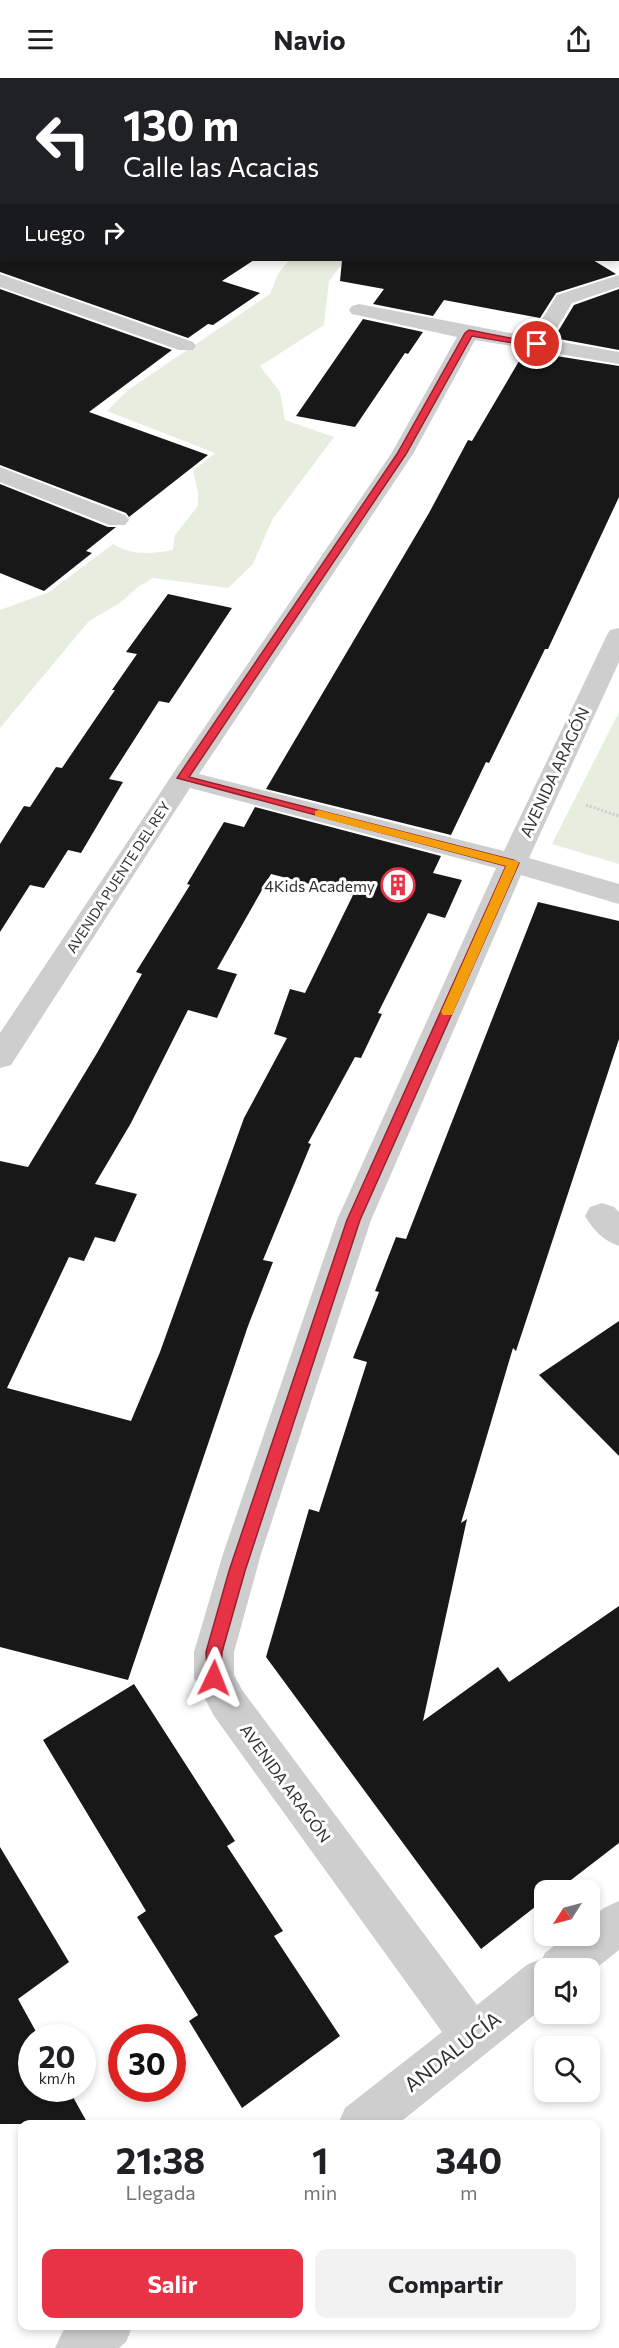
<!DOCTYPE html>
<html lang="es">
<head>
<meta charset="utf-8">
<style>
  :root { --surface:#fff; --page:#f2f2f2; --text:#202124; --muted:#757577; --accent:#e83346 }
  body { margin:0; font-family:Commissioner,sans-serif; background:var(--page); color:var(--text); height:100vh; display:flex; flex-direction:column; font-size:22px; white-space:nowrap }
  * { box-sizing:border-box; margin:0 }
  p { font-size:20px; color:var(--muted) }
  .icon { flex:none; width:33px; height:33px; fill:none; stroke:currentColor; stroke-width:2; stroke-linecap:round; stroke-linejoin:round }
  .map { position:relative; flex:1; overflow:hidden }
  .drawer { position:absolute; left:18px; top:2042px; width:582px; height:210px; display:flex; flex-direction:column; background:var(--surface); border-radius:12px; box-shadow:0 3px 9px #0003 }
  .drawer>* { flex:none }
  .hud { position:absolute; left:0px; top:0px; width:620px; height:183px; box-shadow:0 3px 9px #0003; background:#202124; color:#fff; overflow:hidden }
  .needle { width:39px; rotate:234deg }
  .fabs { position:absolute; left:534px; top:1802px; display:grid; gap:12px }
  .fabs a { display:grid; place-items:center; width:66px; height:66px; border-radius:12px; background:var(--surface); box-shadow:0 3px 9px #0003; font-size:30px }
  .speed { position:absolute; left:18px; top:1946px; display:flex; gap:12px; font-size:30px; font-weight:700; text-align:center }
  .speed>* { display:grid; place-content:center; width:78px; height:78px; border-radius:50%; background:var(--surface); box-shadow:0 3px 9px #0003; line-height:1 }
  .speed small { font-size:15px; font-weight:400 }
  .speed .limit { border:9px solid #d22; background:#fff; color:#111 }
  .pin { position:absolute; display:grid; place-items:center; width:51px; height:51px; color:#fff; margin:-26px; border:3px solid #fff; border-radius:50%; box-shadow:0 2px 6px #0007 }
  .me { position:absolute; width:66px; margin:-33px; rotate:2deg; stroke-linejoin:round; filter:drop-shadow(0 0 4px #0008) }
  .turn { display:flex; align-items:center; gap:21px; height:126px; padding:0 24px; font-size:27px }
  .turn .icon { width:78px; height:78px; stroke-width:2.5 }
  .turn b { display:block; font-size:42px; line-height:51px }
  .then { display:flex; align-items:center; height:57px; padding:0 24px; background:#0003; gap:12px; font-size:22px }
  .eta { display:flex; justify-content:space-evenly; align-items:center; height:102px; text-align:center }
  .eta b { font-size:36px; font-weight:700; line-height:42px }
  .primary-button { display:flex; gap:12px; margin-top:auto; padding:12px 24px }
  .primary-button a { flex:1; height:69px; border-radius:12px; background:var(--accent); color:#fff; font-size:24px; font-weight:700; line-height:69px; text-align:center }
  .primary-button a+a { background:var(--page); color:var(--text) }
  header { display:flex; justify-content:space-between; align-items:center; height:78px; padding:0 24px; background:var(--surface); font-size:27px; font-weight:700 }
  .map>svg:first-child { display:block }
  .green { fill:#e7eedf }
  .building { fill:#181818; fill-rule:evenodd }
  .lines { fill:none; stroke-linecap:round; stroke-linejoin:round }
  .path { stroke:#cecece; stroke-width:3; stroke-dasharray:2 2; stroke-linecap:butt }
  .minor { fill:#cecece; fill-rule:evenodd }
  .route { fill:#e83346; stroke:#97212e; stroke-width:1.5 }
  .slow { fill:#f59e0b }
  .labels { text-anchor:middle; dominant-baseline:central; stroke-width:6; stroke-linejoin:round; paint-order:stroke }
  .far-street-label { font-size:14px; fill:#313131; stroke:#fff }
  .street-label { font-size:16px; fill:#313131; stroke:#fff }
  .poi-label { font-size:16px; fill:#313131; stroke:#fff; text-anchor:end }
  .near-street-label { font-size:20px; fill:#313131; stroke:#fff }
</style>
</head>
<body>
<header><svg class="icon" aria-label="menu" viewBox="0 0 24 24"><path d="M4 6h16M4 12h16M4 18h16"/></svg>Navio<svg class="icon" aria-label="share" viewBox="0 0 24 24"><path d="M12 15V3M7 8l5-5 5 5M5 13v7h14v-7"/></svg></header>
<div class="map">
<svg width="619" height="2270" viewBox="0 0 619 2270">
  <rect width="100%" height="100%" fill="#fff"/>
  <g class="green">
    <path d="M289,182H345L329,203L324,247L260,288L280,314L285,342L334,359L272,442L253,486L228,510L153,500L138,509L120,525L89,543L0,650V532L49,514L113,466C133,478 150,476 173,472L175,457L198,428V415L193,393L215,375L107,333L128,312L270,216L278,196Z"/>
    <path d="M619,634V786L552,766Z"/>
  </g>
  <g class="building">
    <path d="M0,182H254L222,203L260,215L213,247L208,246L188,260L0,194Z"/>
    <path d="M342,182H593L616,196L556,215L540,240L444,222L433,238L373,226L384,211L340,203Z"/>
    <path d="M0,211L172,272L89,334L208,377L129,439L126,435L0,387Z"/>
    <path d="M619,211V272L554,260L574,227Z"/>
    <path d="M363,241L423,254L408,276L405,275L355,349L296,338Z"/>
    <path d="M525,273L619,288V419L548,571H545L489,685L486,684L451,757L266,711L429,435L468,362L472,363Z"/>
    <path d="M0,406L108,449H116L86,473L92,475L44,513L0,495Z"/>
    <path d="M168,516L232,530L169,625L159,623L109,701L123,704L81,775L68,772L44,810L30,807L0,854V766L24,728L30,729L56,689L62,690L115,612H112L137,576L126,574Z"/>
    <path d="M255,729L441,778L433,795L462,802L445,840L428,835L378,935L382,936L361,980L355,979L308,1065L311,1066L263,1182L273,1184L248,1248L128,1602L0,1569V1083L28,1089L97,975L142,896L136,894L190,807L187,806L224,744L244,749ZM271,796L353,817L305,915L290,911L274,956L287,960L244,1040L160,1274L131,1343L7,1310L69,1179L84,1183L95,1159L115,1164L137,1116L95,1106L131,1045L188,932L217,940L237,896L217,891Z"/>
    <path d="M538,824L619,843V961L516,1273L513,1270L461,1445L467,1441L423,1643L498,1589L509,1604L619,1528V1765L558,1812H544V1822L481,1871L266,1579L309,1431L319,1434L367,1284L353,1280L379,1214L375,1213L396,1159L406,1161Z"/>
    <path d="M619,1243V1378L539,1297Z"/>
    <path d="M134,1606L235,1763L227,1768L283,1853L274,1858L340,1958L242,2030L189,1943L198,1937L137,1839L146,1833L43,1662Z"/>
    <path d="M0,1769L69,1884L18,1921L39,1959H32V2010H68L88,2046H0Z"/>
  </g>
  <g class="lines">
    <path class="path" d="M586,727L619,738"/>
    <g class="minor">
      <path d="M232,0H249L231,2Z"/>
      <path d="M426,0H448L449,2H427Z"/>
      <rect x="618" y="34" width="1" height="10"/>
      <path d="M0,93H2L0,104Z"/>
      <path d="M0,196L193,264L196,268L193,272H179L0,209Z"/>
      <path d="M619,197V209L572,225L550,262L619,274V286L475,262L413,376L199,696L504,773L607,557L610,552L619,550V584L529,780L619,806V826L521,797L371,1142L261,1476L234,1574V1597L242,1612L477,1927L528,1886L542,1881L545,1875L568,1857H590V1841L604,1830L619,1823V1872L590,1895V1890H544V1929L398,2046H338L345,2030L442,1954L214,1638L194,1600V1574L223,1476L337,1142L496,790L190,710L11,987L0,990V955L174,694L391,376L457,259L352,236L349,232L352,228L359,226L531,259L557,217Z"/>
      <path d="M0,389L125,437L129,442L125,447H109L0,404Z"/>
      <path d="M602,1125L614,1129L619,1134V1168C604,1163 593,1152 585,1138L590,1129Z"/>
      <path d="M70,2247H133L126,2264L119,2270H55L63,2253Z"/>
    </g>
  </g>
  <path class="route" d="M469,252L541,266L537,269L472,258L406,376L189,699L513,782L519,785L360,1142L245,1493L222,1574L220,1606L214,1608L208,1606L206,1574L229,1493L347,1142L506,788L177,700L397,376L465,255Z"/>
  <path class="slow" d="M319,732L517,783L519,785L452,937H443L441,934L506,788L315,738V733Z"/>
  <defs>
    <g id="building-ring" transform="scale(1.725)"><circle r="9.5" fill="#fff" stroke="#e83346" stroke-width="1.5"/><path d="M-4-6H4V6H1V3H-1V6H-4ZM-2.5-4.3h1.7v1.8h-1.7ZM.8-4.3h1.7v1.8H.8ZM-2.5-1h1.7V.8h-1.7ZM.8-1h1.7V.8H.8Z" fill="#e83346"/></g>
  </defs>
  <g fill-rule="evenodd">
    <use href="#building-ring" x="398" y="807"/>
  </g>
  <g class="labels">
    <g class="far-street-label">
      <text transform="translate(118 799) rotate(-57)">AVENIDA PUENTE DEL REY</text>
    </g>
    <g class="street-label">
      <text transform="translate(554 694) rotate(-65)">AVENIDA ARAGÓN</text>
      <text transform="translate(286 1705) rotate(54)">AVENIDA ARAGÓN</text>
    </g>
    <g class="poi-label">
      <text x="375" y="807">4Kids Academy</text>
    </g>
    <g class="near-street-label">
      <text transform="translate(452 1973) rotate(-38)">ANDALUCÍA</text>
    </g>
  </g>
</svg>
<div class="fabs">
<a><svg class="needle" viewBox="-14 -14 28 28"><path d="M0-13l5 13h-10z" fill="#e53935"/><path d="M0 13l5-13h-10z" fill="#757577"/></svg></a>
<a><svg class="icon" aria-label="sound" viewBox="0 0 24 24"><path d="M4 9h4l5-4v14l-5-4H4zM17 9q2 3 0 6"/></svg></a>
<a><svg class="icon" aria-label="search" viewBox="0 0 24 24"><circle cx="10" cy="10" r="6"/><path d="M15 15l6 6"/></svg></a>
</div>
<div class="speed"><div>20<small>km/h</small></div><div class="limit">30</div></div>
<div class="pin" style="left:537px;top:266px;background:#d93025"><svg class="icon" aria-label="arrive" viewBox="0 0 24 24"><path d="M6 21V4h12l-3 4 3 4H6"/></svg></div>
<svg class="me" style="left:214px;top:1600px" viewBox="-20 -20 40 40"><path d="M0-17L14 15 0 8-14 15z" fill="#e83346" stroke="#fff" stroke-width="4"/></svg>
<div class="hud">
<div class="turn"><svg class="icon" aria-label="left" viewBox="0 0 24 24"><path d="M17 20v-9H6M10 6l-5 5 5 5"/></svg><div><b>130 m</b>Calle las Acacias</div></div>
<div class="then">Luego<svg class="icon" aria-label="right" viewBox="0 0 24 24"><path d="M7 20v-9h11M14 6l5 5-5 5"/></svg></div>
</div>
<section class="drawer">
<div class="eta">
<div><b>21:38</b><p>Llegada</p></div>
<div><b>1</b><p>min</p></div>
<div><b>340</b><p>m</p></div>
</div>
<div class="primary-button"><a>Salir</a><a>Compartir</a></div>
</section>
</div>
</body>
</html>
